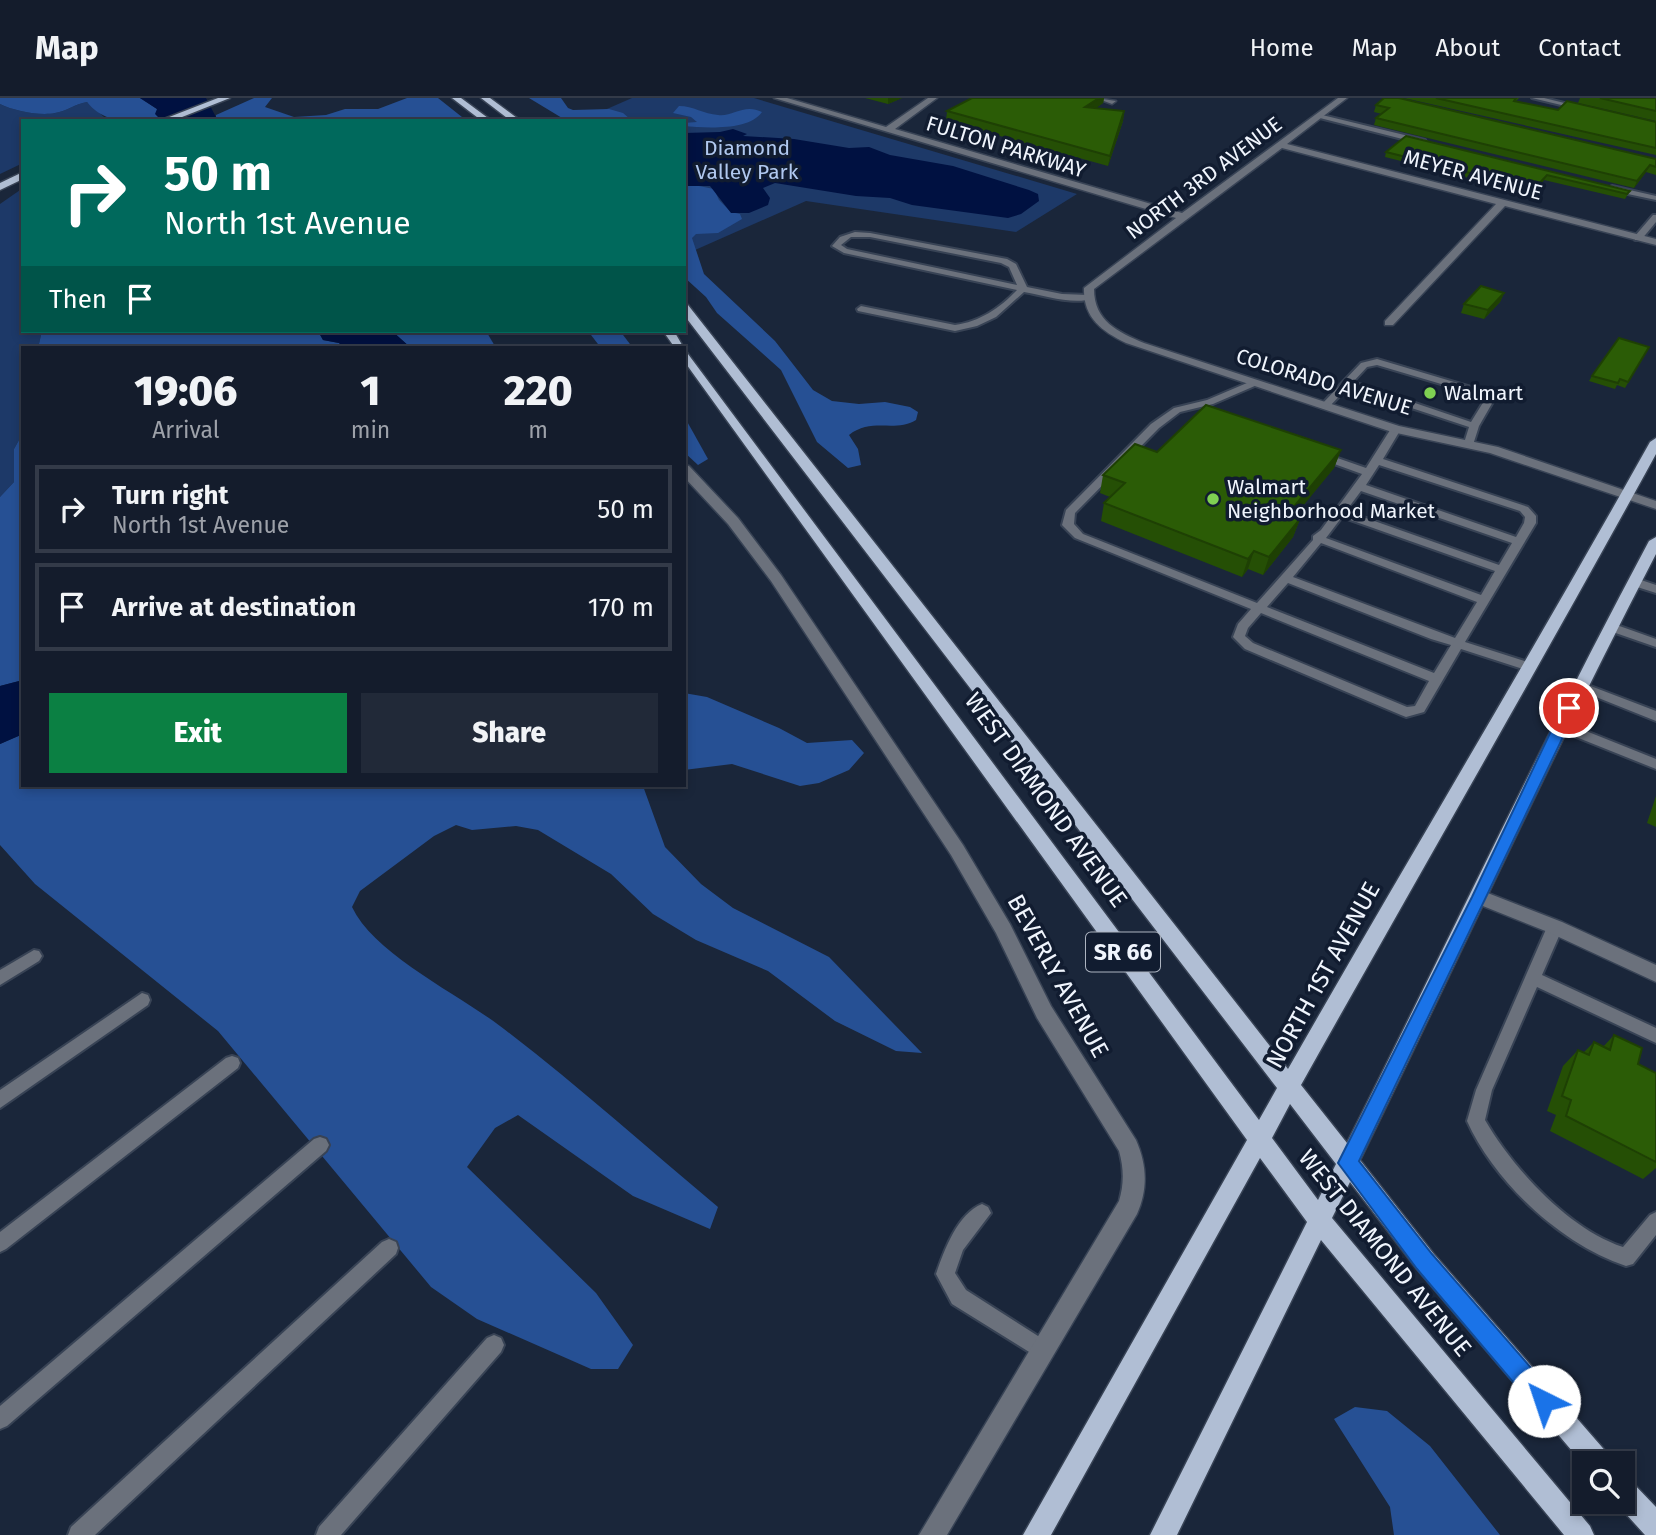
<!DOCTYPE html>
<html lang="en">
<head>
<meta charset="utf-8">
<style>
  :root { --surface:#141c2c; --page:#212938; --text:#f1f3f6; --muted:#9da1a9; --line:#333a48; --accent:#0b8043 }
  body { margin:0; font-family:"Fira Sans",sans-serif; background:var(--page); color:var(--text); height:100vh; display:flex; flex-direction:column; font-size:26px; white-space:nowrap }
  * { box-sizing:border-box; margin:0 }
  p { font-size:23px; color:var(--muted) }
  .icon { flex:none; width:38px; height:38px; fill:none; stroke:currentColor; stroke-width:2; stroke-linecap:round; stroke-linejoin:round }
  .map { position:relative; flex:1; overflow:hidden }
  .sheet { position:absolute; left:21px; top:248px; width:665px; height:441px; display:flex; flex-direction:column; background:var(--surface); border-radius:0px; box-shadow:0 4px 10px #0003,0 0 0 2px var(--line) }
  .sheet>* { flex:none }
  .guide { position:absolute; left:21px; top:21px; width:665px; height:214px; border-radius:0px; box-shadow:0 4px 10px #0003,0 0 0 2px var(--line); background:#00695c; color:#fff; overflow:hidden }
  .fabs { position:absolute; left:1572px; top:1353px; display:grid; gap:14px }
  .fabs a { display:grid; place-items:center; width:63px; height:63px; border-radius:0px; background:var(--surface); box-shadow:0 4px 10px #0003,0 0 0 2px var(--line); font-size:35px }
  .pin { position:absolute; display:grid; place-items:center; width:60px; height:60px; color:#fff; margin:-30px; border:4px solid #fff; border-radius:50%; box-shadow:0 2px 7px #0007 }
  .me { position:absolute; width:77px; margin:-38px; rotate:319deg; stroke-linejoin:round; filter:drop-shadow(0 0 5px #0008) }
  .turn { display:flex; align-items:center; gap:24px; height:147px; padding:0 28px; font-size:32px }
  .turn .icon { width:91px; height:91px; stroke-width:2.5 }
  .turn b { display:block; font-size:49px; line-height:60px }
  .then { display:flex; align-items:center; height:66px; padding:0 28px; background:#0003; gap:14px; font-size:26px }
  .eta { display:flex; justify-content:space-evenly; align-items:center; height:119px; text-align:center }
  .eta b { font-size:42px; font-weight:800; line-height:49px }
  .cta { display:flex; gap:14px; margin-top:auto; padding:14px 28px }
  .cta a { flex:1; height:80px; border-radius:0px; background:var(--accent); color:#fff; font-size:28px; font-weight:800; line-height:80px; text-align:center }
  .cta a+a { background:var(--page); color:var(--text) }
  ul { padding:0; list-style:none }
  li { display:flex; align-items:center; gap:21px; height:88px; margin:0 14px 10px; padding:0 14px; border:4px solid var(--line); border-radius:0px }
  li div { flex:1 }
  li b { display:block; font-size:26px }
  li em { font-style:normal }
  header { display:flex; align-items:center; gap:42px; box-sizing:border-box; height:98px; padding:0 35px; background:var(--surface); border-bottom:2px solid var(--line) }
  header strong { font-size:33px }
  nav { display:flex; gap:38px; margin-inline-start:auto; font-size:24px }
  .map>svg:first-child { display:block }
  .green { fill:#1d3968 }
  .forest { fill:#265094 }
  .water { fill:#001141 }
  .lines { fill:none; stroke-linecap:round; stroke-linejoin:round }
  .service-casing { stroke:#384355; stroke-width:4 }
  .minor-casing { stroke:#384355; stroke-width:3 }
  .primary-casing { stroke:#384355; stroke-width:3 }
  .service { fill:#6b717c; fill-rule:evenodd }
  .minor { fill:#6b717c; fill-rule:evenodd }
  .primary { fill:#b0bed4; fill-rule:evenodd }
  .wall { fill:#254f05 }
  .shaded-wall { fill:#1e4004 }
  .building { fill:#2b5c06; stroke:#1e4004; stroke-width:2 }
  .route { fill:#1a73e8; stroke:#114b97; stroke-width:2 }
  .poi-dot { fill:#7fd052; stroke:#111c30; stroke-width:2.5 }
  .labels { text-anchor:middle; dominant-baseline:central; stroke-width:7; stroke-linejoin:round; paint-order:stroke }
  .far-street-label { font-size:21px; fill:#f0f5fd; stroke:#111c30 }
  .far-park-label { font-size:21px; fill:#b0c8ef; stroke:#111c30 }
  .far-poi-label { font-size:21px; fill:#f0f5fd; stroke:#111c30; text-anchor:start }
  .shield { fill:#111c30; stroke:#adb4c0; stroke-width:2 }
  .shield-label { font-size:23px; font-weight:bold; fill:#f0f5fd }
  .street-label { font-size:24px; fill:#f0f5fd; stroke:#111c30 }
</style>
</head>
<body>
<header>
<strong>Map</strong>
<nav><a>Home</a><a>Map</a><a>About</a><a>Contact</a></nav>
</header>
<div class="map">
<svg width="1656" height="1437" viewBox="0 0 1656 1437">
  <rect width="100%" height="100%" fill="#1a263a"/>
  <g class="green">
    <path d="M632,0H754L1077,96L1016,134L806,103L686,156L684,23L584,21Z"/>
    <path d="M87,4L104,19L121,23H23V65L0,76V6C14,13 40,18 55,15C67,13 75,6 87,4Z"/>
    <path d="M23,90V233H42L38,250H23V335L14,351V384L0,399V106Z"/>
  </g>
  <g class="forest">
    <path d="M0,0H140L157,11L162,23C134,23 106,28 87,4C75,6 67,13 55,15C40,18 14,13 0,6Z"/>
    <path d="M254,0H272L265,9L294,19L326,17L345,11H378L407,0H438L467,23L216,21V17Z"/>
    <path d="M529,0H561L568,10L573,12L609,11L623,15L630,21L678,23H567Z"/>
    <path d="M679,8C693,8 704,16 718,17C733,19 744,5 762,14C749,33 705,30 684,28V25L697,24L691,19L673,15Z"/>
    <path d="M694,87L714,91L719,102L731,114L740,116L742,121L718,135L696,136L692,140L704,176L775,243L813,292L832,303L859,306L885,304L910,309L918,314L916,322C895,335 872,319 849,337L858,351L861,367L848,370L817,344L781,272L717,215L706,199L684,179V88Z"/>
    <path d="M42,233H318L323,242L339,245L344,250H38Z"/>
    <path d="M392,233H486L496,250H411Z"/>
    <path d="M588,233H620L633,250H601Z"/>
    <path d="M684,318L708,361L698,367L684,354Z"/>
    <path d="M23,335V582L0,588V399L14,384V351Z"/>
    <path d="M684,595L707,599L779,630L807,645L852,642L864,655L849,672L819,685L800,688L732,666L684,672Z"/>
    <path d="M23,636V688H643L665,749L701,786L733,810L829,859L922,955L896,953L835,923L768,873L696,842L653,816L611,776L538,732L516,728L472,732L456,727L434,738L360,793L352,809C374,856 458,896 500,928C575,985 646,1049 718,1109L710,1131L633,1098L518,1017L495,1030L467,1069L596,1195L633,1247L618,1271H591L477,1221L431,1189L218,933L35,786L0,747V646Z"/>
    <path d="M1355,1309L1387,1313L1430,1348L1500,1437H1394L1390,1409L1334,1321Z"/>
  </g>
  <g class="water">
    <path d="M140,0H206L218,23H162L155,16L157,11Z"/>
    <path d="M733,31L747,36L743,38L794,41L849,50L869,49L890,57L953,68L1029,92L1038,96L1039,103L1021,116L1008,120L912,107L890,100L856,98L775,85L763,90L770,100L768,107L749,115H731L710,88H684V35L720,34Z"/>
    <path d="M318,233H392L411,250H344L339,245L323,242Z"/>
    <path d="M23,582V636L0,646V588Z"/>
  </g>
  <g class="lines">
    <g class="service-casing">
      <g id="service">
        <path d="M1532,0H1544L1585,10L1582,12Z"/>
        <path d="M1318,16L1425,42L1426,44L1422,46L1316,19Z"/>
        <path d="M1612,88L1656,98V102L1609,92L1608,90Z"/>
        <path d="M1653,117H1656V124L1641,142H1635V138Z"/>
        <path d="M855,134L870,135L1007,161L1016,166L1027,189L1062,196L1088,197L1092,200C1077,208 1042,197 1024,194L996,219L977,228L955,233L858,213L857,211L861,208L955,227C979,224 1000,210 1017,192L844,155L832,148L840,139ZM851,139H870L1001,165L1009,169L1017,187L847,151L841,147Z"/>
        <path d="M1377,261L1481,292L1494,302L1479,328L1473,347L1464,345L1469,329L1348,289L1328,310H1322V306L1361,265ZM1377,267L1475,296L1484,303L1471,324L1353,284L1367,269Z"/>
        <path d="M1254,282L1257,283V287L1213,306L1180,314L1159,330L1075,415L1074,426L1083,436L1257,505L1313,442V438L1321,432L1362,376L1315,359V355H1323L1366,370L1392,329H1400L1401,331L1383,361L1528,409L1536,418V425L1465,544L1534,566L1536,569L1534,572H1526L1461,551L1424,614L1406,619L1401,617L1245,551L1233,539L1238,526L1251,511L1075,440L1062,427L1066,412L1151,326L1174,310L1207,302ZM1379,367L1520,413L1525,419L1524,425L1516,439L1366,387ZM1361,393L1512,445L1499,467L1346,413ZM1342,419L1495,473L1481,497L1326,440ZM1321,445L1477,504L1455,540L1293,479ZM1288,485L1431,541L1451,547L1434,575L1267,509ZM1261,515L1429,583L1415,608L1407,609L1253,545L1245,538L1248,530Z"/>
        <path d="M1635,480L1656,487V495L1631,487V481Z"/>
        <path d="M1611,525L1656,541V549L1607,532L1605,529Z"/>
        <path d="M1580,584L1656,613V623L1576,591L1574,588Z"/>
        <path d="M1561,623L1656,661V671L1556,631L1554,628L1556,625Z"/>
        <path d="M1555,823L1560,825L1563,829L1542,877L1656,930V945L1537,889L1492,992L1485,1022C1513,1070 1568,1131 1623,1149L1650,1117L1656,1114V1137L1633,1166L1626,1168C1562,1147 1495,1085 1467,1023L1476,992L1547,829L1550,825Z"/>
        <path d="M34,852L39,853L42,858L39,863L0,887V872Z"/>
        <path d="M142,895L148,897L150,902L148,907L0,1010V992Z"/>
        <path d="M232,958L238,960L240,965L238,970L6,1151L0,1154V1134L226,960Z"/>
        <path d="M320,1039L326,1041L329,1047L326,1053L7,1328L0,1331V1308L314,1041Z"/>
        <path d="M982,1106L988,1109L991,1115L963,1152L955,1175L966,1192L1049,1245L1052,1252L1049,1259L1042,1262L952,1206L936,1176C944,1153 957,1116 982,1106Z"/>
        <path d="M389,1141L396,1144L398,1150L396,1156L95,1437H68L71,1429L382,1144Z"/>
        <path d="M494,1237L501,1240L504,1247L501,1254L341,1437H316L319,1429L487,1240Z"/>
      </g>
    </g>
    <g class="minor-casing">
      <g id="minor">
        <path d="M774,0H787L886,29L928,0H937L895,31L1182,115L1338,0H1347L1287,46L1656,141V147L1505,108L1393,227H1385V223L1496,106L1282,50L1094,191C1094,223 1118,234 1144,245L1399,328L1498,349L1656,403V411L1490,355L1392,334L1126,245C1101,233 1083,219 1084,190L1176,120Z"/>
        <path d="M1096,0L1116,3L1112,6Z"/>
        <path d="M684,367L689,368L738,420L781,477L963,747L1010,826L1051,908L1136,1042C1147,1067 1148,1091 1137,1116L947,1437H919L1119,1103C1124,1086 1124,1071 1119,1053L1037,920L996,835L951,757L771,483L728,426L684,379Z"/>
        <path d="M1480,792L1562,824L1656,867V884L1548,834L1473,804L1471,799L1473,794Z"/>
      </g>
    </g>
    <g class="primary-casing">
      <g id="primary">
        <path d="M218,0H230L172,23H159Z"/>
        <path d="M452,0H461L492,23H482Z"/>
        <path d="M481,0H490L521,23H511Z"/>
        <path d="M23,74V81L0,92V85Z"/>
        <path d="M684,206L688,207L1288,971C1408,761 1532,555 1650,344L1656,340V356C1540,568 1419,776 1301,987L1347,1045C1448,844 1543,641 1649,443L1656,439V456C1552,656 1459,860 1360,1062L1433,1155L1608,1356L1612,1365L1584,1367L1417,1171L1350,1084L1332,1120L1590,1428L1594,1437H1564L1321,1142L1177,1437H1150L1307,1124L1260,1060L1051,1437H1023L1247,1042L684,263V250H675L663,233H674L685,252L1259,1022L1277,990L684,217ZM1290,1006L1336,1066L1318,1102L1272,1040Z"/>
        <path d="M1622,1379L1631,1383L1656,1409V1437H1645L1615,1404H1622Z"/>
      </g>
    </g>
    <use href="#service" class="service"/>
    <use href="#minor" class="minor"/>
    <use href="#primary" class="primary"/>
  </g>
  <g class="wall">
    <path d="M865,0H902L888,6Z"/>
    <path d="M972,0H1104L1103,5L1096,10L1124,13L1123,23L1108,68L946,23L947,13Z"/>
    <path d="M1404,0H1519L1516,3L1558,12L1656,24V57Z"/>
    <path d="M1580,0H1656V23L1578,5Z"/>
    <path d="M1376,7L1656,61V77L1646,74L1634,90L1374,27L1376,20L1382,16L1374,14Z"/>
    <path d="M1406,38L1630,93L1625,101L1544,82L1532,96L1385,59L1386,54Z"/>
    <path d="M1504,195L1500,204L1484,221L1461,215L1464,206Z"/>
    <path d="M1649,249L1625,290L1617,287L1615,291L1589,283L1592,278Z"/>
    <path d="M1341,352L1334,370L1293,419L1300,421L1293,439L1263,477L1248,471L1242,479L1101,423L1104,405L1110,399L1100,395L1103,377L1157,354Z"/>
    <path d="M1656,698V729L1647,725Z"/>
    <path d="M1614,937L1638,966L1656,975V1070L1643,1081L1550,1033L1556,1017L1547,1013L1563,968L1578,952L1583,955L1594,944L1603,949Z"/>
  </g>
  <g class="shaded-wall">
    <path d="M888,0H902L888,6Z"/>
    <path d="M1099,0H1104L1103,5L1083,19L1085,9Z"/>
    <path d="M1124,13L1123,23L1108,68L1110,58Z"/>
    <path d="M1650,67L1646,74L1634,90L1637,83Z"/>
    <path d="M1547,77L1544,82L1532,96L1534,91Z"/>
    <path d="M1504,195L1500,204L1484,221L1488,212Z"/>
    <path d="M1341,352L1334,370L1281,435L1287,417Z"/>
    <path d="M1300,421L1293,439L1263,477L1269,459Z"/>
    <path d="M1254,453L1248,471L1242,479L1248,461Z"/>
  </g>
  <g class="building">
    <path d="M972,0H1099L1085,9L1124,13L1110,58L947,13Z"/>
    <path d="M1384,0H1399L1656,61V69L1650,67L1637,83L1376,20L1389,10L1376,7Z"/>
    <path d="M1436,0H1516L1514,3L1558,12L1567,3L1656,24V50Z"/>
    <path d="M1600,0H1656V13Z"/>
    <path d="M1406,38L1630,93L1627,96L1547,77L1534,91L1386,54Z"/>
    <path d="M1481,188L1504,195L1488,212L1464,206Z"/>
    <path d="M1619,240L1649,249L1628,284L1620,281L1618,285L1592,278Z"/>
    <path d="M1206,307L1341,352L1287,417L1300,421L1269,459L1254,453L1248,461L1104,405L1125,385L1103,377L1135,346L1157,354Z"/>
    <path d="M1614,937L1642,950L1638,966L1656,975V1064L1566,1018L1571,1002L1562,998L1578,952L1589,957L1594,944L1610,952Z"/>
  </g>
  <path class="route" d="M1569,605L1577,610L1359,1063L1432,1156L1552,1294L1555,1303L1552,1311L1544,1314L1536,1311L1417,1171L1338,1065L1472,799L1562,610Z"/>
  <g class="poi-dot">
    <circle cx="1430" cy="295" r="7"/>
    <circle cx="1213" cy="401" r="7"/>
  </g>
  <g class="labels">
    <g class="far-street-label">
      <text transform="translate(1006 49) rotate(17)">FULTON PARKWAY</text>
      <text transform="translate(1473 77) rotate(15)">MEYER AVENUE</text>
      <text transform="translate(1204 80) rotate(-37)">NORTH 3RD AVENUE</text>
      <text transform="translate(1324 284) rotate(17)">COLORADO AVENUE</text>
    </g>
    <g class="far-park-label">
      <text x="747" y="50">Diamond<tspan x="747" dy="24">Valley Park</tspan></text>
    </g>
    <g class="far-poi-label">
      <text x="1444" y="295">Walmart</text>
      <text x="1227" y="389">Walmart<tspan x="1227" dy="24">Neighborhood Market</tspan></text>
    </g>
    <rect class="shield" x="1086" y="834.5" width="74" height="39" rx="5"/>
    <g class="shield-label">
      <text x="1123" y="854">SR 66</text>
    </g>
    <g class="street-label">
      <text transform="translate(1046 702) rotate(54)">WEST DIAMOND AVENUE</text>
      <text transform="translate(1323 877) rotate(-61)">NORTH 1ST AVENUE</text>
      <text transform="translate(1058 878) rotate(61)">BEVERLY AVENUE</text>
      <text transform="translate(1385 1155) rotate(51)">WEST DIAMOND AVENUE</text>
    </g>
  </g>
</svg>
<div class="fabs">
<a><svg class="icon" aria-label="search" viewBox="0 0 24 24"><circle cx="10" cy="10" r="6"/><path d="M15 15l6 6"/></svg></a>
</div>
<div class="pin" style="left:1569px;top:610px;background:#d93025"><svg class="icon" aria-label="arrive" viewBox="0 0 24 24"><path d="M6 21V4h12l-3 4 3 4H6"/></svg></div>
<svg class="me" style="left:1544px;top:1303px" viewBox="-20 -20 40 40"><circle r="19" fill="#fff"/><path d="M0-13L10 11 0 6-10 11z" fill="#1a73e8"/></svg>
<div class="guide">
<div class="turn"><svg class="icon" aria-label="right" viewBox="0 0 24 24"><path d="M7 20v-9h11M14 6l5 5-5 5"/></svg><div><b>50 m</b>North 1st Avenue</div></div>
<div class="then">Then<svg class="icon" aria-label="arrive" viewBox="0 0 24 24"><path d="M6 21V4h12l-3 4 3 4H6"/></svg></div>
</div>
<section class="sheet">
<div class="eta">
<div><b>19:06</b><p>Arrival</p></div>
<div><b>1</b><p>min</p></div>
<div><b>220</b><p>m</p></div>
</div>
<ul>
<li><svg class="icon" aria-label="right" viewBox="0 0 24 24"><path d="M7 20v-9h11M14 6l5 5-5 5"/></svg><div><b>Turn right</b><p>North 1st Avenue</p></div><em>50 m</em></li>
<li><svg class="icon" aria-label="arrive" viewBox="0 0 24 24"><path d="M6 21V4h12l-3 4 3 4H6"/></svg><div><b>Arrive at destination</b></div><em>170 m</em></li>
</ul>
<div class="cta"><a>Exit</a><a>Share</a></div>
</section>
</div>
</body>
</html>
